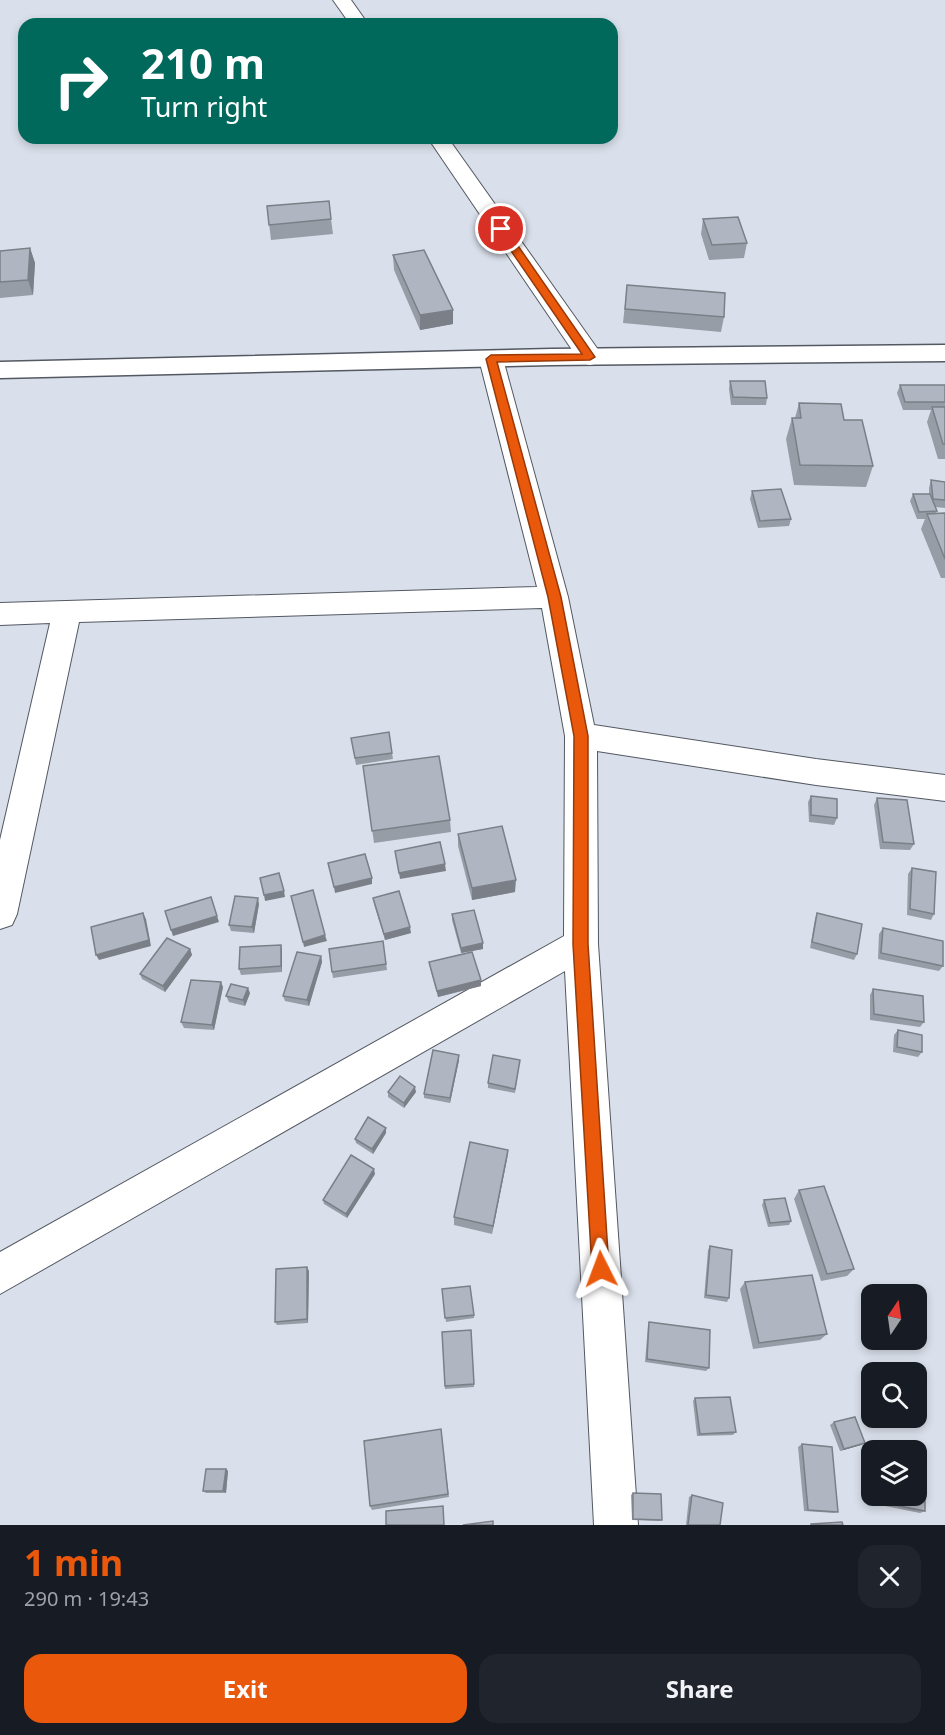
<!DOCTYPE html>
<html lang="en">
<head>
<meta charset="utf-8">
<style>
  :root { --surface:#171b24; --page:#20242c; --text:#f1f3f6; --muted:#9ea1a6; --accent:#ea580c }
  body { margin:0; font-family:"Noto Sans",sans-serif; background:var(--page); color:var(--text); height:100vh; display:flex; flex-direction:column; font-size:22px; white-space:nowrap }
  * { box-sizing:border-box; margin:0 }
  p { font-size:20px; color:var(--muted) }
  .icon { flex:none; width:33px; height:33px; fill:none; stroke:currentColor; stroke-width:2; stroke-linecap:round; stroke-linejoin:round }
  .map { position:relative; height:1525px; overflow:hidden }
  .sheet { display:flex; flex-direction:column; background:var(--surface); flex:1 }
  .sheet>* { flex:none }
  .top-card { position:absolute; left:18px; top:18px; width:600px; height:126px; border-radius:18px; box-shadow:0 3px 9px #0003; background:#00695c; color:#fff; overflow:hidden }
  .needle { width:39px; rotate:13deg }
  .controls { position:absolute; left:861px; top:1284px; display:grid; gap:12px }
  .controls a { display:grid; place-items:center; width:66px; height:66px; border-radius:12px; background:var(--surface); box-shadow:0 3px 9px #0003; font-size:30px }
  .pin { position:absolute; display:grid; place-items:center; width:51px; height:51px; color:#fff; margin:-26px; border:3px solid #fff; border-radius:50%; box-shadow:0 2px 6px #0007 }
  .me { position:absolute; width:66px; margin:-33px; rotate:357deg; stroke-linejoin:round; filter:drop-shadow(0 0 4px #0008) }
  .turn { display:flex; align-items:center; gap:21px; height:126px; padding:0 24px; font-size:27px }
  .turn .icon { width:78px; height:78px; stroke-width:2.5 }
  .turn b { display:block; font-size:42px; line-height:51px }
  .round { display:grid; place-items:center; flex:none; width:63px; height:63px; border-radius:18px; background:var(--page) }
  .head { display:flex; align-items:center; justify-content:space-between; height:102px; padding:0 24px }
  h1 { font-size:36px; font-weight:700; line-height:45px; color:var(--accent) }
  .button { display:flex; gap:12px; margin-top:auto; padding:12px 24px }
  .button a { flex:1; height:69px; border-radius:18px; background:var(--accent); color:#fff; font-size:24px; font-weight:700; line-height:69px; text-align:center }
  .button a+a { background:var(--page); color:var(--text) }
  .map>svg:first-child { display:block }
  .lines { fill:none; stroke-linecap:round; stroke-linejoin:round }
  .minor-casing { stroke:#535862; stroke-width:2 }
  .tertiary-casing { stroke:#535862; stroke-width:3 }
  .minor { fill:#fff; fill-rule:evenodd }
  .tertiary { fill:#fff; fill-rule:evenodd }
  .wall { fill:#979da6 }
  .shaded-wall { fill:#7b7f87 }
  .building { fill:#b0b6c1; stroke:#7b7f87; stroke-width:1.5 }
  .route { fill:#ea580c; stroke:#983908; stroke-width:1.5 }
</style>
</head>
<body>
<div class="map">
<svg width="945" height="1525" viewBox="0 0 945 1525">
  <rect width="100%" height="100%" fill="#dae0eb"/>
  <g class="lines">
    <g class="minor-casing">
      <g id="minor">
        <path d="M333,0H351L368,24H350Z"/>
        <path d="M428,138H448L599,351L602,357L599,363L590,365L581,363Z"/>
        <path d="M491,351L500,353L503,359L568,597L594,725L816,759L945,775V801L816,785L597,751L598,944L638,1525H594L565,971L0,1294V1252L564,936L565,736L542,608L79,622L17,914L12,925L0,929V840L50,623L0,625V603L537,587L479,359L482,353Z"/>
      </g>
    </g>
    <g class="tertiary-casing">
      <path id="tertiary" d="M945,345V361L552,365L0,378V362L552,349Z"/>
    </g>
    <use href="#minor" class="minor"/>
    <use href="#tertiary" class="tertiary"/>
  </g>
  <g class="wall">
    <path d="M267,206L331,219L333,234L271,240Z"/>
    <path d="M703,219L747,243L744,258L709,260L701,234Z"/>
    <path d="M30,248L35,263L33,295L0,298V251Z"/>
    <path d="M393,255L453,324L420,330L394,270Z"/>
    <path d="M627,285L724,317L721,332L623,323Z"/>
    <path d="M730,381L767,398L766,405H731L729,389Z"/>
    <path d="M900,385H945V459H938L927,422L931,410H903L897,393Z"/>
    <path d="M799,403L844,420L873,466L866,487L794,485L786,439L792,418H795Z"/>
    <path d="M931,480L945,482V508L935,507L937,511L936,514L945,513V578H941L921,529L925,519H917L910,501L913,494H929V488Z"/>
    <path d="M752,491L791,519L789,526L758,528L750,499Z"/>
    <path d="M351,738L392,753L393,759L356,765Z"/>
    <path d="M363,766L450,820L451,832L374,843Z"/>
    <path d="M811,796L837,818L834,825L809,822L808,802Z"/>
    <path d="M877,798L914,844L910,850L880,849L874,805Z"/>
    <path d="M458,834L515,892L472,900L458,846Z"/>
    <path d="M912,868L934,914L931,920L907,915L908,874Z"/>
    <path d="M373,898L411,933L385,940L374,904Z"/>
    <path d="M259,904L254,933L231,931L229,925Z"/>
    <path d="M817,913L857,954L854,960L810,948L815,919Z"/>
    <path d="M452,914L483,949L461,953L452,920Z"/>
    <path d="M883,928L943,966L939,971L878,959L879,934Z"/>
    <path d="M383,941L387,970L333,978L332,972Z"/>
    <path d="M281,945L282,951V972L241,975L239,969Z"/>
    <path d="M190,949L192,955L165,992L142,979L140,974Z"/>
    <path d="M321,956L322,962L309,1006L285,1001L283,996Z"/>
    <path d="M429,962L481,986L438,997L430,968Z"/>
    <path d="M223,987L214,1030L184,1028L181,1022Z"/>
    <path d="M873,989L924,1022L920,1027L870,1020V995Z"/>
    <path d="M250,993L245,1006L229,1002L226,996Z"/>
    <path d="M898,1030L922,1052L918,1057L893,1052L894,1035Z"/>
    <path d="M459,1060L450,1103L424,1098V1094Z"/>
    <path d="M520,1060L515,1093L488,1088V1083Z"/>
    <path d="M388,1092H416L404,1108L388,1097Z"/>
    <path d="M386,1133L373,1154L356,1143L355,1139Z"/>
    <path d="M508,1150L507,1159L492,1234L454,1225V1217Z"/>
    <path d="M375,1174L347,1218L324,1204L323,1200Z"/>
    <path d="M799,1190L854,1269L847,1276L821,1281L794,1199Z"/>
    <path d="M764,1200L791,1221L789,1225L768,1227L762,1205Z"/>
    <path d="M710,1246L729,1298L727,1302L704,1298L708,1250Z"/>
    <path d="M309,1271L308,1323L277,1325L275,1322Z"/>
    <path d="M745,1282L827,1334L820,1340L753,1349L740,1289Z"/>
    <path d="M442,1289L474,1315V1318L446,1322Z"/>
    <path d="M649,1322L709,1368L706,1371L645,1362L648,1325Z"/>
    <path d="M471,1330L474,1387L445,1389L442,1332Z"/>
    <path d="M695,1398L736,1432L733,1435L697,1436L693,1401Z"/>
    <path d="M834,1422L861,1445L840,1451L830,1425Z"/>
    <path d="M441,1429L449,1497L372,1510L370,1506Z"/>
    <path d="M802,1444L838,1512L834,1513L804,1511L798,1447Z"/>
    <path d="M870,1455L925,1511L920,1513L865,1502L866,1457Z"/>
    <path d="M226,1469L228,1471L226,1493H206L203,1491Z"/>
    <path d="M633,1493L662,1520L660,1521L632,1520L631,1495Z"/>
    <path d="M692,1495L720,1525H686L689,1497Z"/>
  </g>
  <g class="shaded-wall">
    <path d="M30,248L35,263L33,295L28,280Z"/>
    <path d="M453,310V324L420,330V315Z"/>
    <path d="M445,864L446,871L400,879L399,873Z"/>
    <path d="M372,878V884L335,893L334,887Z"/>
    <path d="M516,880L515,892L472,900V888Z"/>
    <path d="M284,891L285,897L265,901L264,895Z"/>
    <path d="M211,897L219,922L173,936L171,930Z"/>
    <path d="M258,898L259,904L254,933L252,927Z"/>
    <path d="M143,913L146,919L151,946L99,960L96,955Z"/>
    <path d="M410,927L411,933L385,940L384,934Z"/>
    <path d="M325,935L327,941L304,947L303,942Z"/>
    <path d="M483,943V949L461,953V948Z"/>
    <path d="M281,945L282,951V972L281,966Z"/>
    <path d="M190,949L192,955L165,992L163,986Z"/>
    <path d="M321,956L322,962L309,1006L307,1000Z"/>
    <path d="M481,980V986L438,997L437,991Z"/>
    <path d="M221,982L223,987L214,1030L212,1025Z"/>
    <path d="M248,988L250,993L245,1006L243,1000Z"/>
    <path d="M459,1055V1060L450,1103V1098Z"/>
    <path d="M415,1087L416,1092L404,1108V1103Z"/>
    <path d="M386,1128V1133L373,1154L372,1149Z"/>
    <path d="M508,1150L507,1159L492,1234L493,1226Z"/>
    <path d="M374,1169L375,1174L347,1218L346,1214Z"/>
    <path d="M307,1267L309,1271L308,1323L307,1319Z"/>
    <path d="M865,1443L861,1445L840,1451L844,1449Z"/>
    <path d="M226,1469L228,1471L226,1493L223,1491Z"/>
  </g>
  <g class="building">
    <path d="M329,201L331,219L269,225L267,206Z"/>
    <path d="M738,217L747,243L712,245L703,219Z"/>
    <path d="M30,248L28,280L0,282V251Z"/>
    <path d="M424,250L453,310L420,315L393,255Z"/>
    <path d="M627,285L725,293L724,317L625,309Z"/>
    <path d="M730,381H765L767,398L733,397Z"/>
    <path d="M900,385H945V402H905Z"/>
    <path d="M799,403L841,404L844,420H862L873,466L800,465L792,418H801Z"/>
    <path d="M932,407H945V444H943Z"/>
    <path d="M931,480L945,482V500L933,499Z"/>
    <path d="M781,489L791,519L760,521L752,491Z"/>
    <path d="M913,494H930L937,511L919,512Z"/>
    <path d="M945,513V559L927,514Z"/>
    <path d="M389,732L392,753L355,758L351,738Z"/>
    <path d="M439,756L450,820L372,831L363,766Z"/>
    <path d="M811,796L837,799V818L811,815Z"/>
    <path d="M877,798L907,800L914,844L883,842Z"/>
    <path d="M502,826L516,880L472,888L458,834Z"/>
    <path d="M440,842L445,864L399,873L395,851Z"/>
    <path d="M365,854L372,878L334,887L328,863Z"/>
    <path d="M912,868L936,872L934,914L910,909Z"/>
    <path d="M279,873L284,891L264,895L260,878Z"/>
    <path d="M313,890L325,935L303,942L291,896Z"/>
    <path d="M399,891L410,927L384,934L373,898Z"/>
    <path d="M235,896L258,898L252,927L229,925Z"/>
    <path d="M211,897L217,916L171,930L165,911Z"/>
    <path d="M474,910L483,943L461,948L452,914Z"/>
    <path d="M143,913L149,940L96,955L91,927Z"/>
    <path d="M817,913L862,924L857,954L812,942Z"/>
    <path d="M883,928L943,941V966L881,953Z"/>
    <path d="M167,938L190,949L163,986L140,974Z"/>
    <path d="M383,941L386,964L332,972L329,949Z"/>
    <path d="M281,945V966L239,969L240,947Z"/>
    <path d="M297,952L321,956L307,1000L283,996Z"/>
    <path d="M472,952L481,980L437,991L429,962Z"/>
    <path d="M191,980L221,982L212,1025L181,1022Z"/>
    <path d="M231,984L248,988L243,1000L226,996Z"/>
    <path d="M873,989L923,996L924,1022L874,1014Z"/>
    <path d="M898,1030L922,1035V1052L897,1047Z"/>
    <path d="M433,1050L459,1055L450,1098L424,1094Z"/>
    <path d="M493,1055L520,1060L515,1089L488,1083Z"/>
    <path d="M400,1076L415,1087L404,1103L388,1092Z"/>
    <path d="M368,1117L386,1128L372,1149L355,1139Z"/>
    <path d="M470,1142L508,1150L493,1226L454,1217Z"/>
    <path d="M351,1155L374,1169L346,1214L323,1200Z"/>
    <path d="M824,1186L854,1269L827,1274L799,1190Z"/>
    <path d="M785,1198L791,1221L770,1223L764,1200Z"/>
    <path d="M710,1246L732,1250L729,1298L706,1295Z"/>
    <path d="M307,1267V1319L275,1322L276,1269Z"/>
    <path d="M812,1275L827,1334L759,1343L745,1282Z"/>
    <path d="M470,1286L474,1315L445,1318L442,1289Z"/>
    <path d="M649,1322L710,1330L709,1368L647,1359Z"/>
    <path d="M471,1330L474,1384L445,1386L442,1332Z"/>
    <path d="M730,1397L736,1432L700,1434L695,1398Z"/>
    <path d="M855,1417L865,1443L844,1449L834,1422Z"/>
    <path d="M441,1429L448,1494L370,1506L364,1441Z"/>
    <path d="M802,1444L832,1447L838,1512L808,1510Z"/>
    <path d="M870,1455L872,1456V1496H916V1465L925,1467V1511L869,1500Z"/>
    <path d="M206,1469H226L223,1491H203Z"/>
    <path d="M633,1493L661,1494L662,1520L633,1519Z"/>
    <path d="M692,1495L723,1503L720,1525H688Z"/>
    <path d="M443,1506L444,1525H386V1511Z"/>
    <path d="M493,1521V1525H463Z"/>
    <path d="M842,1522L843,1525H811V1524Z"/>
  </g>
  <path class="route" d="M498,227H505L595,357L590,360L497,362L561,597L588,736V944L609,1269L607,1275L601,1278L595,1275L592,1269L573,944L574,736L548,597L486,359L491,355L582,354L496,229Z"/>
</svg>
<div class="controls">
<a><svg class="needle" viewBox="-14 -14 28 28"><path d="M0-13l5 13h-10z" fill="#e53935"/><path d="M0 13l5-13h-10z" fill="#9ea1a6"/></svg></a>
<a><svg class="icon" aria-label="search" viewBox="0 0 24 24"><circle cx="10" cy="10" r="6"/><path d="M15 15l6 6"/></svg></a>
<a><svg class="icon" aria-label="layers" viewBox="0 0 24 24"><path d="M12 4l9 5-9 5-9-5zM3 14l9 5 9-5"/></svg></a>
</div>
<div class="pin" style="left:501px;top:229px;background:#d93025"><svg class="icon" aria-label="arrive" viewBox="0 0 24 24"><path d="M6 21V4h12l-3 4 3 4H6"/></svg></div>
<svg class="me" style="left:601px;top:1269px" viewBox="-20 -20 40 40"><path d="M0-17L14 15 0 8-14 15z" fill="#ea580c" stroke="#fff" stroke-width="4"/></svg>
<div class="top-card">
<div class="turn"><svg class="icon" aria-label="right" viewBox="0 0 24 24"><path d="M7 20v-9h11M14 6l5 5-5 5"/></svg><div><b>210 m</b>Turn right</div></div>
</div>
</div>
<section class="sheet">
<div class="head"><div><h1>1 min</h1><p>290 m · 19:43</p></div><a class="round"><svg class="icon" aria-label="close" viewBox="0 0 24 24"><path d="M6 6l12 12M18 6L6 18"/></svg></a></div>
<div class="button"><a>Exit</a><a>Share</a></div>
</section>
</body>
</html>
